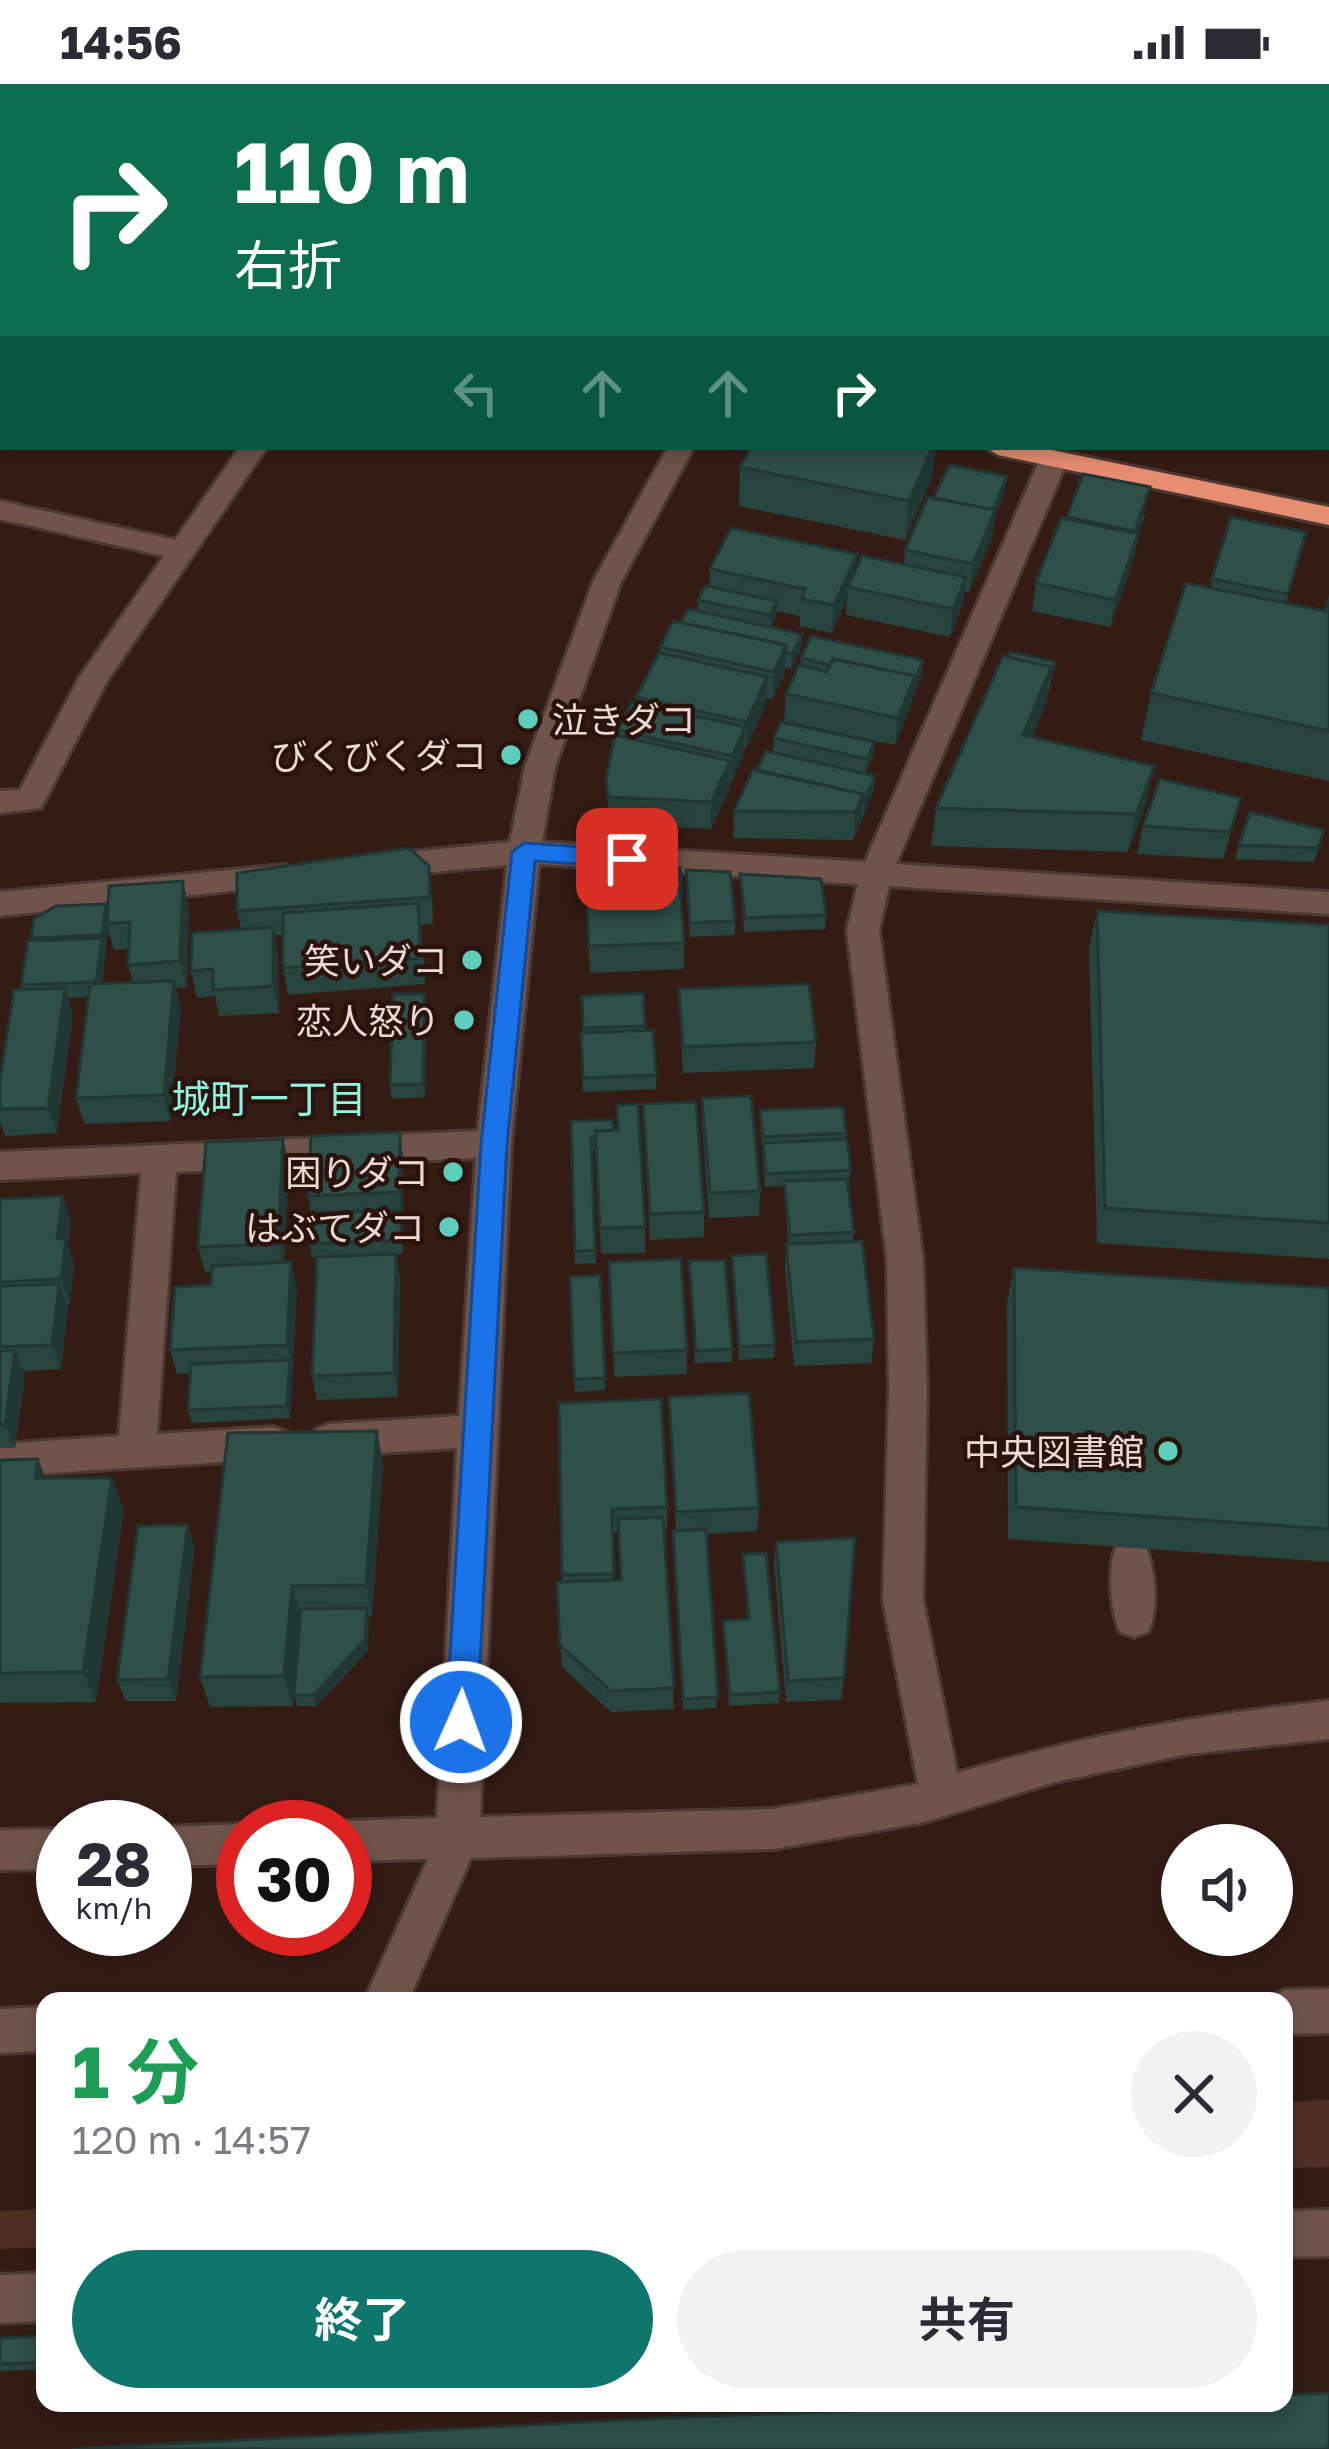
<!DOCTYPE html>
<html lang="ja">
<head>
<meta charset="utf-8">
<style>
  :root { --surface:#fff; --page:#f2f2f3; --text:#2b2b33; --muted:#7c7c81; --accent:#0f766e }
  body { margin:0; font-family:"Golos Text","Noto Sans JP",sans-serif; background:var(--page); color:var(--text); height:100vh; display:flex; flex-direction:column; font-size:45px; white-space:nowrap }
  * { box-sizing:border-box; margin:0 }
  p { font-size:39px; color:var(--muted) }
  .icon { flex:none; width:66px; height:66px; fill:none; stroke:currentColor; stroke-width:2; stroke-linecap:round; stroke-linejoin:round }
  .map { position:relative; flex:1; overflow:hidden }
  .panel { position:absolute; left:36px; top:1908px; width:1257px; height:420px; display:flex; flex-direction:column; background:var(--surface); border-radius:24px; box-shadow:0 6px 18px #0003 }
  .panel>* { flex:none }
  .hud { position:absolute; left:0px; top:0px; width:1329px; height:366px; box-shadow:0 6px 18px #0003; background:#0b6e4f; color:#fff; overflow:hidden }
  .buttons { position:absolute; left:1161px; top:1740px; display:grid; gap:24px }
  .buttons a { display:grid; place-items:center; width:132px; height:132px; border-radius:50%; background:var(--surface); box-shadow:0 6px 18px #0003; font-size:60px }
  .speed { position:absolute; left:36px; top:1716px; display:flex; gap:24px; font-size:60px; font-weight:700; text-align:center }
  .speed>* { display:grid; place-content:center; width:156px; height:156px; border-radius:50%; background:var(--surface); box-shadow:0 6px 18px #0003; line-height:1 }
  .speed small { font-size:30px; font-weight:400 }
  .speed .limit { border:18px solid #d22; background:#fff; color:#111 }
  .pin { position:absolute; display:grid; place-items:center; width:102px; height:102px; color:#fff; margin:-51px; border-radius:24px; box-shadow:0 6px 18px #0006 }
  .me { position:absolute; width:132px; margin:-66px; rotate:2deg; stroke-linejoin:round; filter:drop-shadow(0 0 9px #0008) }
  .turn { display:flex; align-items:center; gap:42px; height:252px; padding:0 36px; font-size:54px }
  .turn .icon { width:156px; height:156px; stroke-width:2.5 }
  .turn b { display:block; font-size:84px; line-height:102px }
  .lanes { display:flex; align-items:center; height:114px; padding:0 36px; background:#0003; justify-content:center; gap:60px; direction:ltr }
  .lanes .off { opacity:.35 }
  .round { display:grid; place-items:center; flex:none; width:126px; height:126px; border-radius:63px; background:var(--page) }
  .head { display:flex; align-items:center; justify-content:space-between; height:204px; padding:0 36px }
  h1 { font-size:72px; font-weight:700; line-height:90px; color:#1e9e55 }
  .cta { display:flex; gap:24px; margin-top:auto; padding:24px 36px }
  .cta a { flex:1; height:138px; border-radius:72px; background:var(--accent); color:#fff; font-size:48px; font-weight:700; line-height:138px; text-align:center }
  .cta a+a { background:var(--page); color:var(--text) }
  .status { display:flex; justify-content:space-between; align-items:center; height:84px; padding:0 60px; background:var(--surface); direction:ltr }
  .status svg { height:33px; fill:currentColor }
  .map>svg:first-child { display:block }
  .green { fill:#512e23 }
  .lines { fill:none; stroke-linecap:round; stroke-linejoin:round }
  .minor-casing { stroke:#4d3934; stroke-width:6 }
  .highway-casing { stroke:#4d3934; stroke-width:6 }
  .minor { fill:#70544b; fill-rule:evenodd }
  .highway { fill:#e68d72; fill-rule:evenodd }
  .wall { fill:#28443f; fill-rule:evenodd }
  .shaded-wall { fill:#213733 }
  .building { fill:#2f4f49; stroke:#213733; stroke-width:3 }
  .route { fill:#1a73e8; stroke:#114b97; stroke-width:3 }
  .poi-dot { fill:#5dceb9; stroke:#2a130c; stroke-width:4.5 }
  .labels { text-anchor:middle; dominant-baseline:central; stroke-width:9; stroke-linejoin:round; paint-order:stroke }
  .poi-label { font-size:36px; fill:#ead9d4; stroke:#2a130c; text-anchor:end }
  .neighbourhood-label { font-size:39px; fill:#8ff4e0; stroke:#2a130c }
</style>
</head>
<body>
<div class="status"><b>14:56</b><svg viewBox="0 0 49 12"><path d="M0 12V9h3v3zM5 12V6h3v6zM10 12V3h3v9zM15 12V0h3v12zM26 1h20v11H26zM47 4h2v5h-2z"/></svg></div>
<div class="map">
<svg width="1329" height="2365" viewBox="0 0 1329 2365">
  <rect width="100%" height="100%" fill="#341c15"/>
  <g class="green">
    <path d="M1329,2016V2083L1284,2084V2018Z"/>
    <path d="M45,2125V2163L0,2165V2127Z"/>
  </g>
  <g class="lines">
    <g class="minor-casing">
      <g id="minor">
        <path d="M199,0H237L239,3H201Z"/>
        <path d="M705,0H741L743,3H707Z"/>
        <path d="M240,363H267L107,597L41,724L0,729V707L20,706L79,594L164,472L0,435V417L175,456Z"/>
        <path d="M668,363H694L621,498L555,683L542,758L865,778L1040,375L1054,367L1068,375L896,780L1329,808V830L889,802L879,846L923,1176L927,1305L923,1516L957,1689C1086,1651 1196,1631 1329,1617V1655L1188,1670L1055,1698L925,1738L773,1765L471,1774L408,1917H364L428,1775L345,1777V1743H330L345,1737L437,1734L457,1364L329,1372L316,1367L310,1356L316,1345L329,1340L459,1332L476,1074L176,1088L157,1350L274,1343L287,1348L293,1359L287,1370L274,1375L0,1392V1360L119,1352L141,1089L0,1096V1068L478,1047L507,781L380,793L369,790L364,782L369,774L380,771L510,758L525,683L593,498ZM539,780L858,800L847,846L887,1176L889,1305L883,1516L918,1700L773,1725L480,1733L511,1060Z"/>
        <path d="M283,781L294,784L299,792L294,800L0,832V808Z"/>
        <path d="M1131,1456L1145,1461C1155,1483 1159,1525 1148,1548L1134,1553L1120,1548C1110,1525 1107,1483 1117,1461Z"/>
        <path d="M243,1740L251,1743H243V1780L165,1782L162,1743Z"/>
        <path d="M63,1745V1785L0,1786V1746Z"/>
        <path d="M1329,1905V1949L1284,1950V1917H1266L1284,1906Z"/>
        <path d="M45,1923V1967L0,1969V1925Z"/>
        <path d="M1329,2126V2172L1284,2173V2127Z"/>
        <path d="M45,2189V2237L0,2239V2191Z"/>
      </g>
    </g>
    <g class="highway-casing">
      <path id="highway" d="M985,363H1037L1329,423V441L998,371Z"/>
    </g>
    <use href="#minor" class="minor"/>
    <use href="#highway" class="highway"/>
  </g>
  <g class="wall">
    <path d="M0,158H3V259L0,258Z"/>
    <rect x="1326" y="244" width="3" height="114"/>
    <path d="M740,383L933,391L905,456L739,422Z"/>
    <path d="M1083,390L1145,431L1138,452L1133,478L1110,543L1032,527L1036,499L1066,436Z"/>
    <path d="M1007,392L1005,407L995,432L992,454L969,508L964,507L963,520L950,553L846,531L847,515L832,549L800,542V532L776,527L771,543L802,550L801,564L791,585L785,583V589L773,615L766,614V621L745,665L744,670L731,699H730V704L711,745L609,740L606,695L617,646L636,619V613L660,569V563L681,539L698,528V516L709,503L710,485L857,470L856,486L904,480L905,466L934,414Z"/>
    <path d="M1306,448L1286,519L1325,527L1329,513V697L1141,656L1151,609L1210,504L1212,495Z"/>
    <path d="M801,574L923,576L922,590L895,661L784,637L786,610L801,582Z"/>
    <path d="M1056,578L1045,622L1032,653L1146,720L1128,768L931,762L936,724Z"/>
    <path d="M774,654L874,658L873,673L865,689L773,668Z"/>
    <path d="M875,692L874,706L853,756L733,754L734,727Z"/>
    <path d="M1241,714L1223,775L1137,770L1143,742Z"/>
    <path d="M1324,746L1314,778L1235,775L1239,761Z"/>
    <path d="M686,786L735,837V851L690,853Z"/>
    <path d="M740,790L826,831L825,845L744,848Z"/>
    <path d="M637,807L684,859V885L590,889L586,808Z"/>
    <path d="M432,809L433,840L421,841L425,900L288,911L283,884V851H274L278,870L279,929L219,932L215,912L197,914L191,887L241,845L237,827Z"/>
    <path d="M189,824L187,903L176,904L181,924L170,1037L84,1040L76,1014L89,913L68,914L73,930L57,1049L5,1052L0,1038V996L22,905L21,901L31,854L107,826ZM108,846L114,866L129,865L128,881L133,899L102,900Z"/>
    <path d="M1097,827L1329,841V1175L1097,1159L1089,864Z"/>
    <path d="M679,905L816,958L814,984L683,989Z"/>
    <path d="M643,909L645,947L656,991V1005L583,1008L581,949H583L582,912Z"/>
    <path d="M424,910L426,924L425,1013L392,1015L390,1001Z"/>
    <path d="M702,1014L760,1107L759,1132L709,1134L702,1040Z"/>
    <path d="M643,1020L704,1128V1153L650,1156Z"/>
    <path d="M760,1026L846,1049L851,1086L848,1100L854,1148L853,1157L874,1255L871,1279L794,1282L785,1185L786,1160H788L784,1102L765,1103L760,1040Z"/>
    <path d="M571,1037L613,1046L645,1143V1169L601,1170L596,1066H592L596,1179L575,1180Z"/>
    <path d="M400,1048L403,1074V1169L396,1170L400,1195L398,1313L317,1316L312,1292L317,1173H312L310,1160L311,1129L308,1112Z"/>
    <path d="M283,1055L289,1081L284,1179L297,1203L290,1334L192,1339L188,1326L191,1289L177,1290L170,1266L211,1201L212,1188H205L198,1163Z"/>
    <path d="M0,1115L71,1138L68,1162L74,1180L70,1220H67L68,1224L61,1285L23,1287L25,1291L15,1364H0Z"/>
    <path d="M732,1172L775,1261L774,1274L739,1276Z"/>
    <path d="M689,1177L732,1265V1278L695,1279Z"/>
    <path d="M609,1178L687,1266V1290L614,1293Z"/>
    <path d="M1014,1184L1329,1204V1478L1008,1455L1007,1219Z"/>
    <path d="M600,1191L605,1306L575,1308L570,1193Z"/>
    <path d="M669,1313L759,1424L757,1447L706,1450L717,1624L683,1626L673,1458L676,1446Z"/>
    <path d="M559,1319L667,1423V1446H664L674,1625L611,1628L562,1583L557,1498H562ZM612,1448H618L620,1496H614Z"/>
    <path d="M377,1347L383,1380L372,1532H368V1567L316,1622H297L294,1611L293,1622L210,1623L200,1593Z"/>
    <path d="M0,1376L124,1426L96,1618L0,1619Z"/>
    <path d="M776,1458L844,1594L841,1616L786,1618L774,1480Z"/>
    <path d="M195,1464L176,1617H126L117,1596Z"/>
    <path d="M743,1470L780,1608L779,1619L729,1622L723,1537L747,1536Z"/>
    <path d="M45,2252V2285L0,2287V2254Z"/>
  </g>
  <g class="shaded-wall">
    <path d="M932,363H936L933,391L905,456L909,417Z"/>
    <path d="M1007,392L1005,407L995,432L992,454L969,508L973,480Z"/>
    <path d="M1150,403L1133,478L1110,543L1115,516L1130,473L1135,447Z"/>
    <path d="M857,470L855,498L848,503L847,515L832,549L834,521Z"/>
    <path d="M966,493L963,520L950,553L953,525Z"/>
    <path d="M777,517L776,532L770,545V531Z"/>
    <path d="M802,550L801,564L791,585L792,570Z"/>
    <path d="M786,561L785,589L773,615L774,588Z"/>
    <path d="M923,576L922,590L913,613L914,599Z"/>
    <path d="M1051,583L1045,622L1017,689L1023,651Z"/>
    <path d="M915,592L912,620L895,661L898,634Z"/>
    <path d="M767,593L766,621L746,665L747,638Z"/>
    <path d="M745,643L744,670L731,699L732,672Z"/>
    <path d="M874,658L873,673L865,689L867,675Z"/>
    <path d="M730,677V704L711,745V718Z"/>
    <path d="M1154,682L1146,720L1128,768L1136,730Z"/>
    <path d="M875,692L874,706L863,733L864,719Z"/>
    <path d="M863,710L861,737L853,756L855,728Z"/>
    <path d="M183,797L189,824L187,903L180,877Z"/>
    <path d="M106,820L110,834L107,839L108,846L106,865L102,851Z"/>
    <path d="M273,843L278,870L279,929L273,902Z"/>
    <path d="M102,854L106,868L100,912L96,898Z"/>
    <path d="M174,897L181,924L170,1037L164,1011Z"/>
    <path d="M65,904L73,930L57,1049L48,1024Z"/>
    <path d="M424,910L426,924L425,1013L423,1000Z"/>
    <path d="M400,1048L403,1074V1169L399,1108Z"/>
    <path d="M283,1055L289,1081L283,1185L278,1160Z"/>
    <path d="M63,1112L71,1138L68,1162L74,1180L70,1220L61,1195L57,1155Z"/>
    <path d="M396,1170L400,1195L398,1313L394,1289Z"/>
    <path d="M291,1178L297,1203L293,1285L287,1261Z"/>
    <path d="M59,1200L68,1224L61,1285L52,1261Z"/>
    <path d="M15,1267L25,1291L15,1364L5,1340Z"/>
    <path d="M290,1276L293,1289L290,1334L287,1322Z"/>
    <path d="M377,1347L383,1380L372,1532L366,1501Z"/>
    <path d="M38,1375L51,1408L35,1394Z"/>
    <path d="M112,1394L124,1426L96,1618L83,1588Z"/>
    <path d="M188,1441L195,1464L176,1617L168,1595Z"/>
    <path d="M292,1502L301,1533L293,1622L284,1592Z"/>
    <path d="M367,1524L369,1536L368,1567L316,1622L313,1611Z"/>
  </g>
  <g class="building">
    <path d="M911,0H1037L1036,3H909Z"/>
    <path d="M0,158H3V223L0,222Z"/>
    <path d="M1326,244H1329V299L1326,298Z"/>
    <path d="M751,363H932L909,417L740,383Z"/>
    <path d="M949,381L1007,392L993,426L934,414Z"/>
    <path d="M1083,390L1150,403L1135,447L1067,433Z"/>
    <path d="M928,413L995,426L973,480L905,466Z"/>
    <path d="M1231,433L1306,448L1288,510L1212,495Z"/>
    <path d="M1061,434L1138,450L1115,516L1036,499Z"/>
    <path d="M731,444L857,470L834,521L802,515L805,505L710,485Z"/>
    <path d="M862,472L966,493L953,525L848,503Z"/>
    <path d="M1186,499L1325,527L1329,513V647L1151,609Z"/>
    <path d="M705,502L777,517L770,531L698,516Z"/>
    <path d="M688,525L802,550L792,570L786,569V561L681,539Z"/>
    <path d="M673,537L786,561L774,588L660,563Z"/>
    <path d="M811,552L923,576L914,599L915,592L833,575L830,581L801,574Z"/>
    <path d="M1010,568L1056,578L1049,596L1051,583L1008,573Z"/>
    <path d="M659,569L767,593L747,638L636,613Z"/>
    <path d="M1003,572L1051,583L1023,651L1154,682L1136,730L936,724Z"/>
    <path d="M833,575L915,592L898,634L786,610L799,581L827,588Z"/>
    <path d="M632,618L745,643L732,672L617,646Z"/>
    <path d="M781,638L874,658L867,675L774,654Z"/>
    <path d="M615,651L730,677L711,718L608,713L606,695Z"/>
    <path d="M766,667L875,692L863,719V710L757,686Z"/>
    <path d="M753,686L863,710L855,728L734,727Z"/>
    <path d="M1160,695L1241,714L1230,748L1143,742Z"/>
    <path d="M1250,728L1324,746L1318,764L1239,761Z"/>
    <path d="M409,764L429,782L430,813L237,827V789Z"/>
    <path d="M635,783L637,807L586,809V817V808L614,784Z"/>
    <path d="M643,783L680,784L682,813L680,805L645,807Z"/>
    <path d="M686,786L730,788L735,837L690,839Z"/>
    <path d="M740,790L821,795L826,831L745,834Z"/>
    <path d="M183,797L180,877L128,881L130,838L107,839L109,802Z"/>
    <path d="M680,805L684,859L589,862L586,809Z"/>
    <path d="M418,819L421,874L283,884V829Z"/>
    <path d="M106,820L102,851L31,854L34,835L56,822Z"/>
    <path d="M1097,827L1329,841V1139L1105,1124Z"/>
    <path d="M273,843V902L213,906V885L191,887L192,849Z"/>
    <path d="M102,854L96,898L21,901L28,857Z"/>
    <path d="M174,897L164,1011L76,1014L90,900Z"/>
    <path d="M809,900L816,958L683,963L679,905Z"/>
    <path d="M65,904L48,1024L0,1025V996L14,906Z"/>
    <path d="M643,909L645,942L583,944L582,912Z"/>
    <path d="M393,910H424L423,1000L390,1001Z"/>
    <path d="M653,946L656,991L583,994L581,949Z"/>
    <path d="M751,1012L760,1107L710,1109L702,1014Z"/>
    <path d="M696,1018L704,1128L650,1130L643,1020Z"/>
    <path d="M638,1020L645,1143L600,1144L595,1047L618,1046L617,1021Z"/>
    <path d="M843,1023L846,1049L763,1053L760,1026Z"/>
    <path d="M613,1036V1046L595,1047L596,1052L591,1053L595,1166L575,1167L571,1037Z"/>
    <path d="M400,1048L399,1108L308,1112L311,1052Z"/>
    <path d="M283,1055L278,1160L198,1163L206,1058Z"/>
    <path d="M847,1055L851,1086L766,1090L763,1059Z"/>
    <path d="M847,1095L854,1148L790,1151L784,1097Z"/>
    <path d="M63,1112L57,1155H66L61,1195L0,1198V1115Z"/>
    <path d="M401,1126V1156L310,1160L311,1129Z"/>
    <path d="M862,1157L874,1255L796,1258L786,1160Z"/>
    <path d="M396,1170L394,1289L312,1292L317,1173Z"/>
    <path d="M766,1170L775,1261L739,1263L732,1172Z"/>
    <path d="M681,1175L687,1266L613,1269L609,1178Z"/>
    <path d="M725,1176L732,1265L696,1267L689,1177Z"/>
    <path d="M291,1178L287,1261L170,1266L175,1203L211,1201L212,1182Z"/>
    <path d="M1014,1184L1329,1204V1445L1016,1423Z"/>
    <path d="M600,1191L605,1294L574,1295L570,1193Z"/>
    <path d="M59,1200L52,1261L0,1263V1202Z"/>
    <path d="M0,1267H15L5,1340H0Z"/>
    <path d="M290,1276L287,1322L188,1326L191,1280Z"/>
    <path d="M749,1309L759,1424L676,1428L669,1313Z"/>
    <path d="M661,1315L667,1423L612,1425L614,1490L562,1491L559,1319Z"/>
    <path d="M377,1347L366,1501L292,1502L284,1592L200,1593L228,1349Z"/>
    <path d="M38,1375L35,1394H112L83,1588L0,1589V1376Z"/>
    <path d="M663,1433L674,1604L611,1607L560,1561L557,1498L621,1496L618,1435Z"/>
    <path d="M188,1441L168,1595L117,1596L138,1442Z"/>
    <path d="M706,1445L718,1613L683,1615L673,1447Z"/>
    <path d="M855,1454L844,1594L788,1597L776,1458Z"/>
    <path d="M766,1469L780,1608L730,1611L723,1537L749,1535L743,1470Z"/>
    <path d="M367,1524L365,1556L313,1611H294L301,1525Z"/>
    <path d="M45,2252V2278L0,2280V2254Z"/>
    <path d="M1329,2309V2365H72L662,2334L1066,2319H1284V2311Z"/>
  </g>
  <path class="route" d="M524,759L627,766L639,775L627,783L535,777L507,1060L477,1638L472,1648L461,1653L450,1648L446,1638L481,1060L512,768Z"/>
  <g class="poi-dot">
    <circle cx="528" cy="635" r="12"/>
    <circle cx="511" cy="671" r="12"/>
    <circle cx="472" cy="876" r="12"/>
    <circle cx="464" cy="936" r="12"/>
    <circle cx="453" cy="1088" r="12"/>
    <circle cx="449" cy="1143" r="12"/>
    <circle cx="1168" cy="1367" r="12"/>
  </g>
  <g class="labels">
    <g class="poi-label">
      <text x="552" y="635" text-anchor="start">泣きダコ</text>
      <text x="487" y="671">びくびくダコ</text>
      <text x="448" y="876">笑いダコ</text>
      <text x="440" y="936">恋人怒り</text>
      <text x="429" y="1088">困りダコ</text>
      <text x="425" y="1143">はぶてダコ</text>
      <text x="1144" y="1367">中央図書館</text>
    </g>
    <g class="neighbourhood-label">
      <text x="269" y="1014">城町一丁目</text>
    </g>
  </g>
</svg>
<div class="buttons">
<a><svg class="icon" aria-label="sound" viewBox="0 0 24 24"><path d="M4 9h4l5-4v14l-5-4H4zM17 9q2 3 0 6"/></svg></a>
</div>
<div class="speed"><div>28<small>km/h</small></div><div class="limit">30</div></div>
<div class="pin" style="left:627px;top:775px;background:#d93025"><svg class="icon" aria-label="arrive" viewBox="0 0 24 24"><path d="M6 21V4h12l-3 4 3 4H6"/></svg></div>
<svg class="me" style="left:461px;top:1638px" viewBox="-20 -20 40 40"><circle r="17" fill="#1a73e8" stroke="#fff" stroke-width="3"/><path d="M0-11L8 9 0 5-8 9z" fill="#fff"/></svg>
<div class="hud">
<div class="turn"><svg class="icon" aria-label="right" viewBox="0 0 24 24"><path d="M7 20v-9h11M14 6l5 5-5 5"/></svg><div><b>110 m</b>右折</div></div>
<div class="lanes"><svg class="icon off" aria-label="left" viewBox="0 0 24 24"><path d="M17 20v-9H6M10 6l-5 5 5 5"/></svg><svg class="icon off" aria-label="ahead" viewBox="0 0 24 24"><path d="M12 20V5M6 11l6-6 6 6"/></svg><svg class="icon off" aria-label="ahead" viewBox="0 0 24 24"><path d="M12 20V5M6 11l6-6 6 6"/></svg><svg class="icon" aria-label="right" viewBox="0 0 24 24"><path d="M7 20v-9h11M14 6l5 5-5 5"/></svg></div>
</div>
<section class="panel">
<div class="head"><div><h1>1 分</h1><p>120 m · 14:57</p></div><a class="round"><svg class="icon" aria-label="close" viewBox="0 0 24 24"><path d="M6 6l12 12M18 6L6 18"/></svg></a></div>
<div class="cta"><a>終了</a><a>共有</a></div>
</section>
</div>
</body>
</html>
